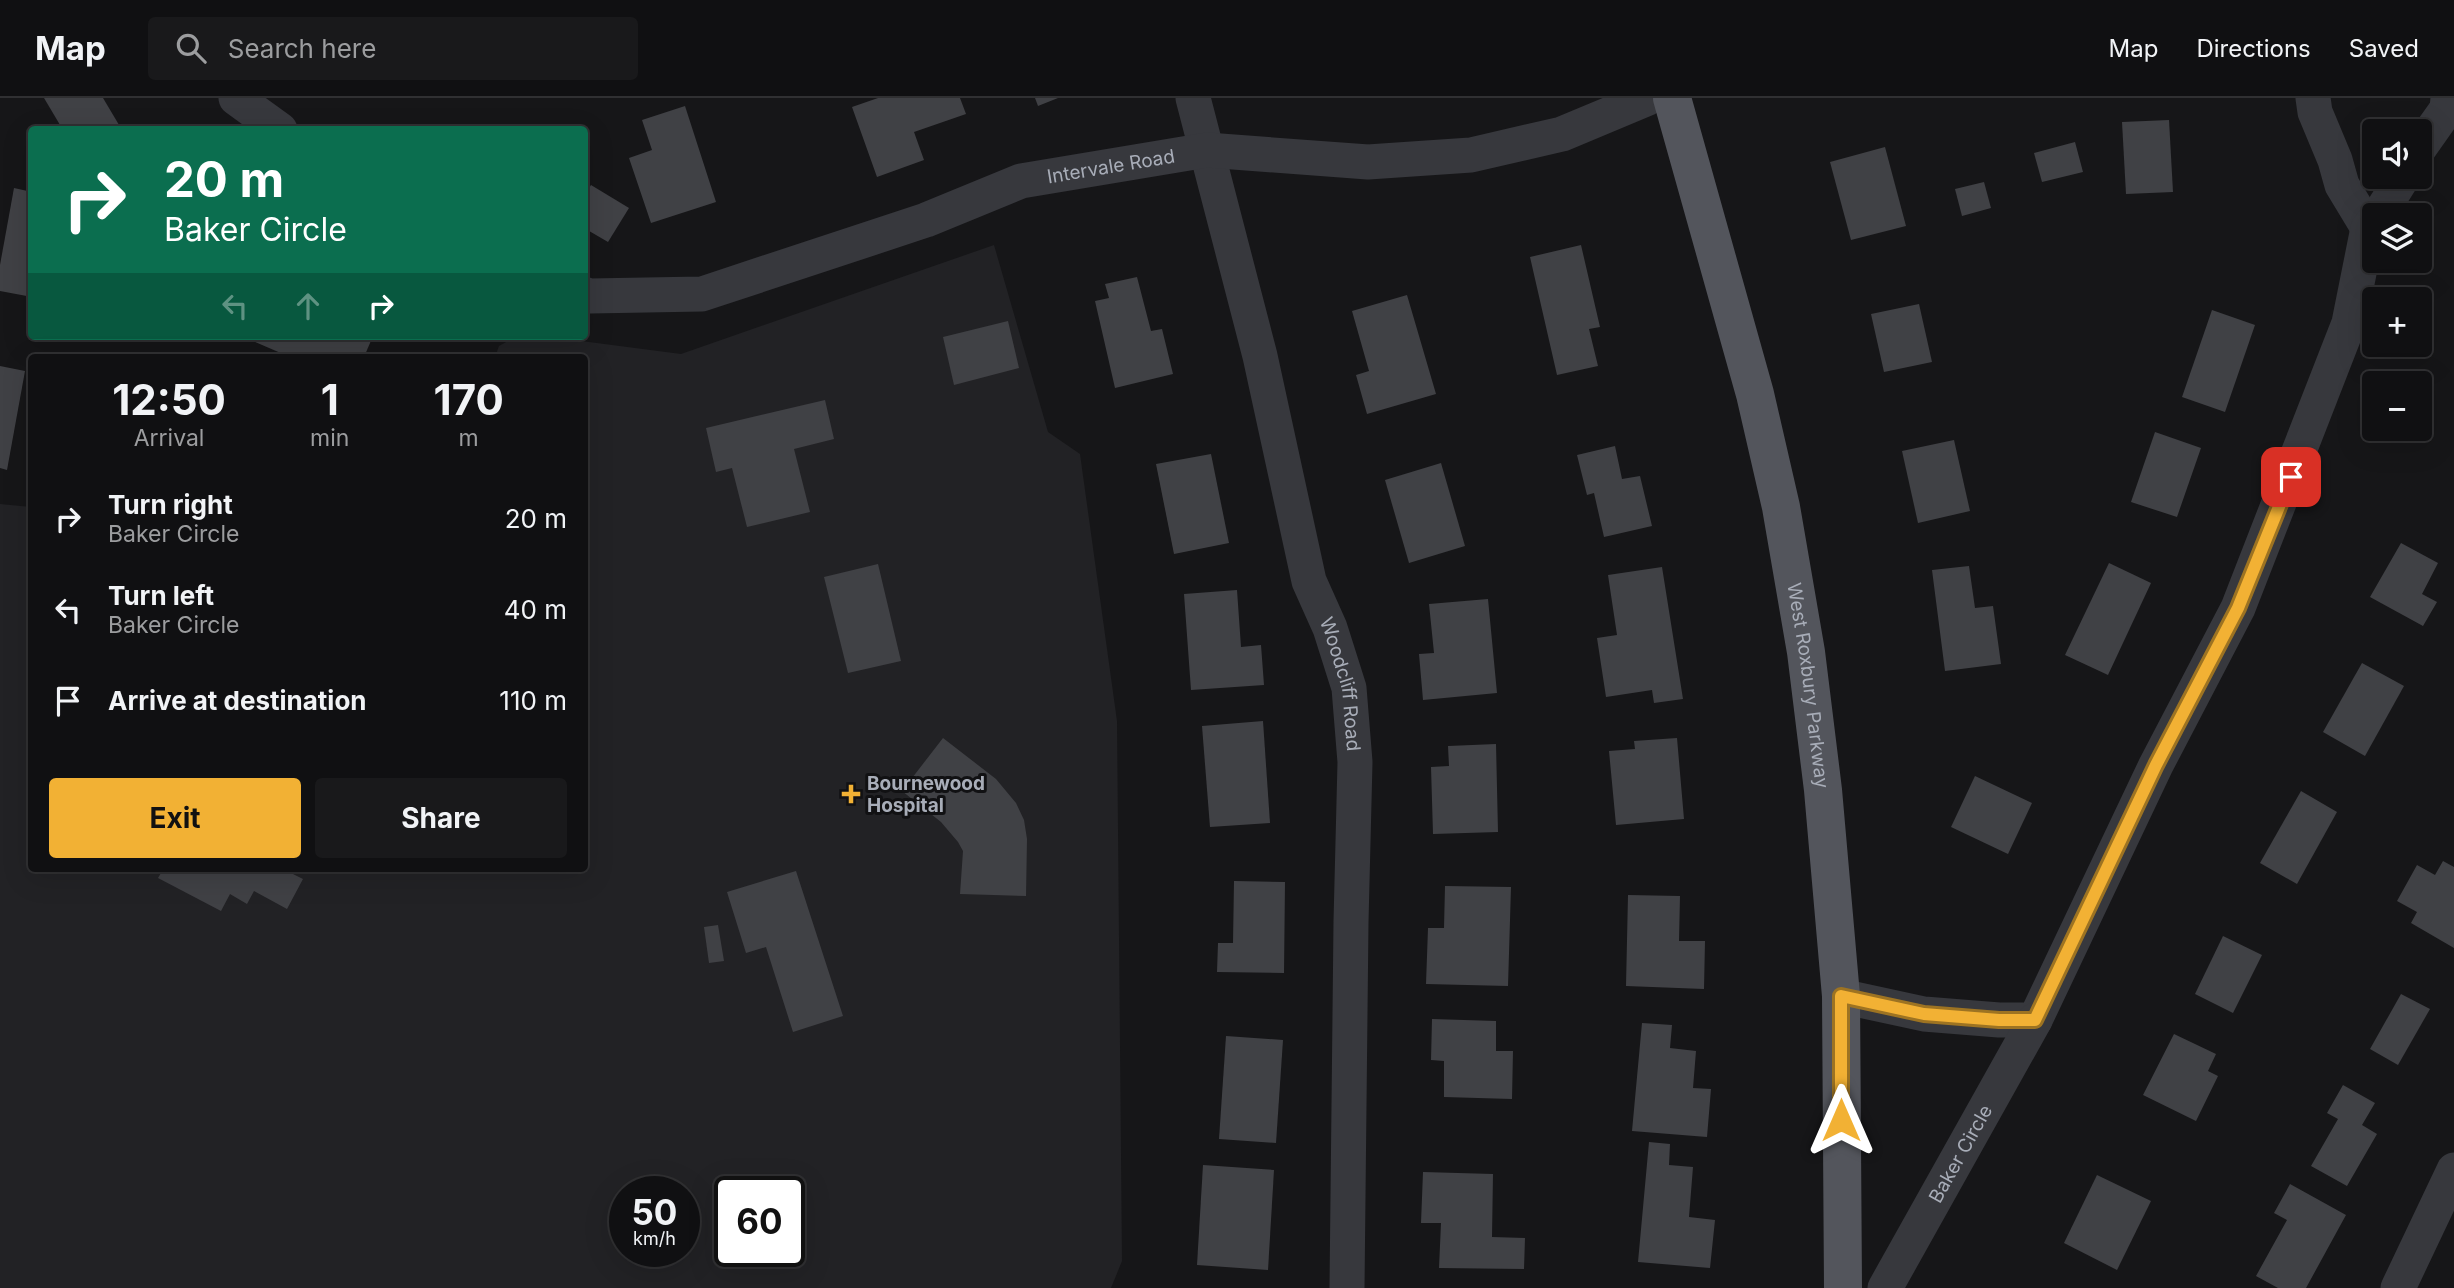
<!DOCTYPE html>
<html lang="en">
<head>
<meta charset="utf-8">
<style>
  :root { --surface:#101012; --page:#19191b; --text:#f1f3f6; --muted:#9c9d9f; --line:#303032; --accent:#f2b134 }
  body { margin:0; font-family:Inter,sans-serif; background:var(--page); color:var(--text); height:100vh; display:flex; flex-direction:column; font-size:26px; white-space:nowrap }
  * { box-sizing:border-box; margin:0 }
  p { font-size:23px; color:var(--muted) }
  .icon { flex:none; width:38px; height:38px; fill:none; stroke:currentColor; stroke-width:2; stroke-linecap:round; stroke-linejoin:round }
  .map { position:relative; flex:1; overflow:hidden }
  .side { position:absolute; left:28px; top:256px; width:560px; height:518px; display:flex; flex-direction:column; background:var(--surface); border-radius:7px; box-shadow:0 7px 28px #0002,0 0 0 2px var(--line) }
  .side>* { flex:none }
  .banner { position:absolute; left:28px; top:28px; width:560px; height:214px; border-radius:7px; box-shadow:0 7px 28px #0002,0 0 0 2px var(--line); background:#0b6e4f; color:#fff; overflow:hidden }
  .tools { position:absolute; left:2362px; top:21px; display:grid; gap:14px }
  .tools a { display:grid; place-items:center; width:70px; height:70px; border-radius:7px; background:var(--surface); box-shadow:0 7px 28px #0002,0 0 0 2px var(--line); font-size:35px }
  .speed { position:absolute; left:609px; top:1078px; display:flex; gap:14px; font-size:35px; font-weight:700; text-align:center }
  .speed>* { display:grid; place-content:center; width:91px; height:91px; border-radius:50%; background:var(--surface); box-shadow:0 7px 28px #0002,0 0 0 2px var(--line); line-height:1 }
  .speed small { font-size:18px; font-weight:400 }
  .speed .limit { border:4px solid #111; border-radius:10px; background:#fff; color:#111 }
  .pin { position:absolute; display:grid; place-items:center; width:60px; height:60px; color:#fff; margin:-30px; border-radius:14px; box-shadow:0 4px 10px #0006 }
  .me { position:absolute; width:77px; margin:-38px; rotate:0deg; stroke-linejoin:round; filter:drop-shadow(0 0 5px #0008) }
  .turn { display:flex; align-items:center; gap:24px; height:147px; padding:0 21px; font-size:32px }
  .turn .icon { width:91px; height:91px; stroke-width:2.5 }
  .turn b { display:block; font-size:49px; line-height:60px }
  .lanes { display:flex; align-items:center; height:66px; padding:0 21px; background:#0003; justify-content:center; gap:35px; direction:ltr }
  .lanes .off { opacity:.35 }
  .eta { display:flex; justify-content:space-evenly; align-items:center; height:119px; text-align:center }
  .eta b { font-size:42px; font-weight:700; line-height:49px }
  .button { display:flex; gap:14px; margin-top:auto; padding:14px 21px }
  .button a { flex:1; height:80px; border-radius:7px; background:var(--accent); color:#111; font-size:28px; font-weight:700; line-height:80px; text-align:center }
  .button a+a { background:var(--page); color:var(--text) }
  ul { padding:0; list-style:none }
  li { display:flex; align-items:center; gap:21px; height:91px; padding:0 21px }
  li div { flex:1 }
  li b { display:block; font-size:26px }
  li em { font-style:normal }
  header { display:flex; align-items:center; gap:42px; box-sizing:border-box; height:98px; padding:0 35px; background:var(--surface); border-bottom:2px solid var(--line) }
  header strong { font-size:33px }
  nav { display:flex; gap:38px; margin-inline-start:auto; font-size:24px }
  .search { width:490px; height:63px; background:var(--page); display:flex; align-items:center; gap:18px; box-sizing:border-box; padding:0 24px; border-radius:7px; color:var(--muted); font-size:26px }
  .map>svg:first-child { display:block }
  .built { fill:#222225; fill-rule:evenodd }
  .building { fill:#404145 }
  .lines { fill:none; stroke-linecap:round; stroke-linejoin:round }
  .street { stroke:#37383d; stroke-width:35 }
  .primary { stroke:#53555c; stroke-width:38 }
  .route-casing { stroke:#9d7322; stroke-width:18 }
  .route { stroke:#f2b134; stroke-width:12 }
  .poi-dot { fill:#f2b134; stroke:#111113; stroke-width:2.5 }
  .labels { text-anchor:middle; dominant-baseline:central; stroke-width:6; stroke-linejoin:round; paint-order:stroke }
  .street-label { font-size:19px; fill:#a8adb8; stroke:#111113 }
  .poi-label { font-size:19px; font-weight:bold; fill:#a8adb8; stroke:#111113; text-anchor:start }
</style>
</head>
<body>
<header>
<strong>Map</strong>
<div class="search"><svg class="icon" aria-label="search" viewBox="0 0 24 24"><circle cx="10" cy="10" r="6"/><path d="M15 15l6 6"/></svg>Search here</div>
<nav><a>Map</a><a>Directions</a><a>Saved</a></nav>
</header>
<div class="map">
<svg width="2454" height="1190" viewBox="0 0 2454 1190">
  <rect width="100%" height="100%" fill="#161618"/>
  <path class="built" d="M994,147L1048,334L1080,356L1117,623L1122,1163L1111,1190H0V406L31,409L32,770H584V259H495L499,248L515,239L543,238L681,256ZM625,1094H684V1153H625ZM730,1094H789V1153H730Z"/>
  <g class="building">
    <path d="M44,0H103L122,32H63Z"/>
    <path d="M878,0H960L966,16L914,34L924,62L877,79L852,9Z"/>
    <path d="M1035,0H1058L1038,8Z"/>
    <path d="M685,8L716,104L651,125L629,60L652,52L642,22Z"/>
    <path d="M2169,22L2173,94L2126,96L2122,24Z"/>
    <path d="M2075,44L2083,74L2042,84L2034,55Z"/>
    <path d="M1885,49L1906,128L1851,142L1830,64Z"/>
    <path d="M1984,84L1991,110L1962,118L1955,91Z"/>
    <path d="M591,87L629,110L608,144L584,130V98Z"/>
    <path d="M14,90L32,94V199L0,193V167Z"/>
    <path d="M1581,147L1600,229L1589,231L1598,268L1557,277L1530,159Z"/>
    <path d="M1137,179L1151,233L1162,231L1173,276L1115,290L1095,203L1109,200L1105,186Z"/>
    <path d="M1407,197L1436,296L1367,316L1356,277L1369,273L1352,213Z"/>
    <path d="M1919,206L1932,264L1884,274L1871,216Z"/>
    <path d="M2212,212L2255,227L2225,314L2182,299Z"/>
    <path d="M1008,223L1019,270L954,287L943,239Z"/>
    <path d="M255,238H373L364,259H320L307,254L305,259H290L253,243Z"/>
    <path d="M0,268L25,273L7,372L0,370Z"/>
    <path d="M825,302L834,341L794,351L810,414L747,429L732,370L716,374L706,330Z"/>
    <path d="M2155,334L2201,350L2177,419L2131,404Z"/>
    <path d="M1954,342L1970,413L1918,425L1902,353Z"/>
    <path d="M1615,348L1622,381L1640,378L1652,428L1604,439L1594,395L1587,397L1577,357Z"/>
    <path d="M1211,356L1229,445L1174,456L1156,366Z"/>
    <path d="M1441,365L1465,448L1409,465L1385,382Z"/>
    <path d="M2401,445L2438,465L2422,496L2437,504L2423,528L2370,499Z"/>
    <path d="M2109,465L2151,485L2108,577L2065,557Z"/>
    <path d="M878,466L901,563L848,575L824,479Z"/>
    <path d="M1969,468L1975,510L1993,508L2001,566L1945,573L1932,472Z"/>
    <path d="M1662,469L1683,601L1654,605L1652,592L1606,599L1597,540L1617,537L1608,477Z"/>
    <path d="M1237,492L1241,549L1261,547L1264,587L1191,592L1184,496Z"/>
    <path d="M1488,501L1497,595L1423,602L1419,556L1434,555L1429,506Z"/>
    <path d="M2362,565L2404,588L2365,658L2323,634Z"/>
    <path d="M1263,623L1270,725L1210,729L1202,628Z"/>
    <path d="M943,640L996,681L1016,705L1024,722L1027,741L1026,798L960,796L963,753L958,744L941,724L902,693Z"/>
    <path d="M1677,640L1684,721L1616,727L1609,653L1635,651L1634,643Z"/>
    <path d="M1496,646L1498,734L1433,736L1431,669L1449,668L1448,648Z"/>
    <path d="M1975,678L2032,705L2008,756L1951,729Z"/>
    <path d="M2301,693L2337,714L2297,786L2260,765Z"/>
    <path d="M2443,763L2454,769V850L2411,825L2417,814L2397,803L2417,767L2435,777Z"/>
    <path d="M164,770H293L291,775L303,781L287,811L254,793L247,806L230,796L221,813L158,780Z"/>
    <path d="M796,773L843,918L793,934L766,849L746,855L727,794Z"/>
    <path d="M1234,783L1285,784L1284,875L1217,874L1218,845H1233Z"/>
    <path d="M1445,788L1511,789L1508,888L1426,886L1428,830H1444Z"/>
    <path d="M1628,797L1680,798L1679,843H1705L1704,891L1626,888Z"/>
    <path d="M718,827L724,863L709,865L704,829Z"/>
    <path d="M2223,838L2262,857L2233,915L2195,896Z"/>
    <path d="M2401,896L2430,911L2398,967L2370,951Z"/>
    <path d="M1432,921L1496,923V953H1513L1512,1001L1444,999V963L1431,962Z"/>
    <path d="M1642,925L1672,927L1670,950L1696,953L1693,990L1711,991L1707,1039L1632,1033Z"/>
    <path d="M2174,936L2216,956L2208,973L2218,978L2196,1023L2143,997Z"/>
    <path d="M1226,938L1283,942L1276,1045L1219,1041Z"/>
    <path d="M2343,987L2375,1005L2362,1027L2377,1036L2347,1088L2311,1068L2338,1021L2327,1015Z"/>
    <path d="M1649,1044L1670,1046L1669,1067L1693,1069L1689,1119L1715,1122L1710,1170L1638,1164Z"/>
    <path d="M1203,1067L1274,1072L1268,1172L1197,1167Z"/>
    <path d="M1423,1074L1493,1076L1492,1139L1525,1140L1524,1171L1439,1170L1441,1125H1421Z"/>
    <path d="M2097,1077L2151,1103L2117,1172L2064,1145Z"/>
    <path d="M2290,1086L2346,1117L2306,1190H2278L2256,1178L2287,1122L2274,1115Z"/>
  </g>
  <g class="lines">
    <g class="street">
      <path d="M236,0L280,32"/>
      <path id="s1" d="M1193,0L1260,258L1309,483L1330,530L1349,590L1355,664L1351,824L1347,1190"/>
      <path d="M2313,0L2315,14L2335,62L2342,87L2368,130"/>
      <path d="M2420,49L2447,11L2448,0"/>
      <path d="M2379,117L2403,79"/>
      <path id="s2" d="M584,196L590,198L702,196L926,122L1021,83L1207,52L1368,64L1471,57L1562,36L1648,0"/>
      <path d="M1841,898L1924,916L1999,922H2035L2156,667L2238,510L2349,225L2368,130L2375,122"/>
      <path id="s3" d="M1885,1190L2035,922"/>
      <path d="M2398,1190L2454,1072"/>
    </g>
    <path class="primary" id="s4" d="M1672,0L1755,296L1781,409L1806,554L1823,692L1841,898L1843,1190"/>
  </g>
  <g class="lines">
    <g class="route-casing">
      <path id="route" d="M1841,1022V898L1924,916L1999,922H2035L2156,667L2238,510L2291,379"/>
    </g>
    <use href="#route" class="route"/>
  </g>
  <path class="poi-dot" d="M847.5 685.5h7v7h7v7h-7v7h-7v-7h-7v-7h7z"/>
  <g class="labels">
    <g class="street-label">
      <text stroke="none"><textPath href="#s2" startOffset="548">Intervale Road</textPath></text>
      <text stroke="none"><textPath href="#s1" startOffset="606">Woodcliff Road</textPath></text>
      <text stroke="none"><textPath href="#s4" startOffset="604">West Roxbury Parkway</textPath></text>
      <text stroke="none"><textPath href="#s3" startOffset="154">Baker Circle</textPath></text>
    </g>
    <g class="poi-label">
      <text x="867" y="685">Bournewood<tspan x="867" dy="22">Hospital</tspan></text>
    </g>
  </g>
</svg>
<div class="tools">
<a><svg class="icon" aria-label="sound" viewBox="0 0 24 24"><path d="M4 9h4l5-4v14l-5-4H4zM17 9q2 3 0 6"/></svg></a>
<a><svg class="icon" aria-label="layers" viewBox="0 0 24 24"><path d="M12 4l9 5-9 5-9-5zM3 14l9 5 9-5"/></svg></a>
<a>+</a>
<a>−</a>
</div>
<div class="speed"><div>50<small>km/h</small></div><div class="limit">60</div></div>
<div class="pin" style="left:2291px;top:379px;background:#d93025"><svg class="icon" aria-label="arrive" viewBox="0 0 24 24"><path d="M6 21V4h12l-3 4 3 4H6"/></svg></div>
<svg class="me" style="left:1841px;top:1022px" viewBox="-20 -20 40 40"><path d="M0-17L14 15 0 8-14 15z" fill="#f2b134" stroke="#fff" stroke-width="4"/></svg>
<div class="banner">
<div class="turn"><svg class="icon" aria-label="right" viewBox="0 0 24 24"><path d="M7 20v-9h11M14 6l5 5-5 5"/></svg><div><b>20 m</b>Baker Circle</div></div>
<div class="lanes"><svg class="icon off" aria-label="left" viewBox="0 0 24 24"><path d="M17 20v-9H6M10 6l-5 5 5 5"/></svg><svg class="icon off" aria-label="ahead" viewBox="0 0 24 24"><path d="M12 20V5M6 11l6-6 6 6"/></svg><svg class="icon" aria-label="right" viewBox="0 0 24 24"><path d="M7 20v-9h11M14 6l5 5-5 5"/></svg></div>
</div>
<section class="side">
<div class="eta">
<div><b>12:50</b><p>Arrival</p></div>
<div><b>1</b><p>min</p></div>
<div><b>170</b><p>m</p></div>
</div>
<ul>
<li><svg class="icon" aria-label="right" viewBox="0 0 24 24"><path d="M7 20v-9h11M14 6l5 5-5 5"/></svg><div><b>Turn right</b><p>Baker Circle</p></div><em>20 m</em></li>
<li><svg class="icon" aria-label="left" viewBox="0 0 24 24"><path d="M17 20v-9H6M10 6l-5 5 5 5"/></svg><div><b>Turn left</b><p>Baker Circle</p></div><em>40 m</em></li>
<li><svg class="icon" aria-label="arrive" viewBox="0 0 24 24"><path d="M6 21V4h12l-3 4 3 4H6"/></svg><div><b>Arrive at destination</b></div><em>110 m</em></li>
</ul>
<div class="button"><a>Exit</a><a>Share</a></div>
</section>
</div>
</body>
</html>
